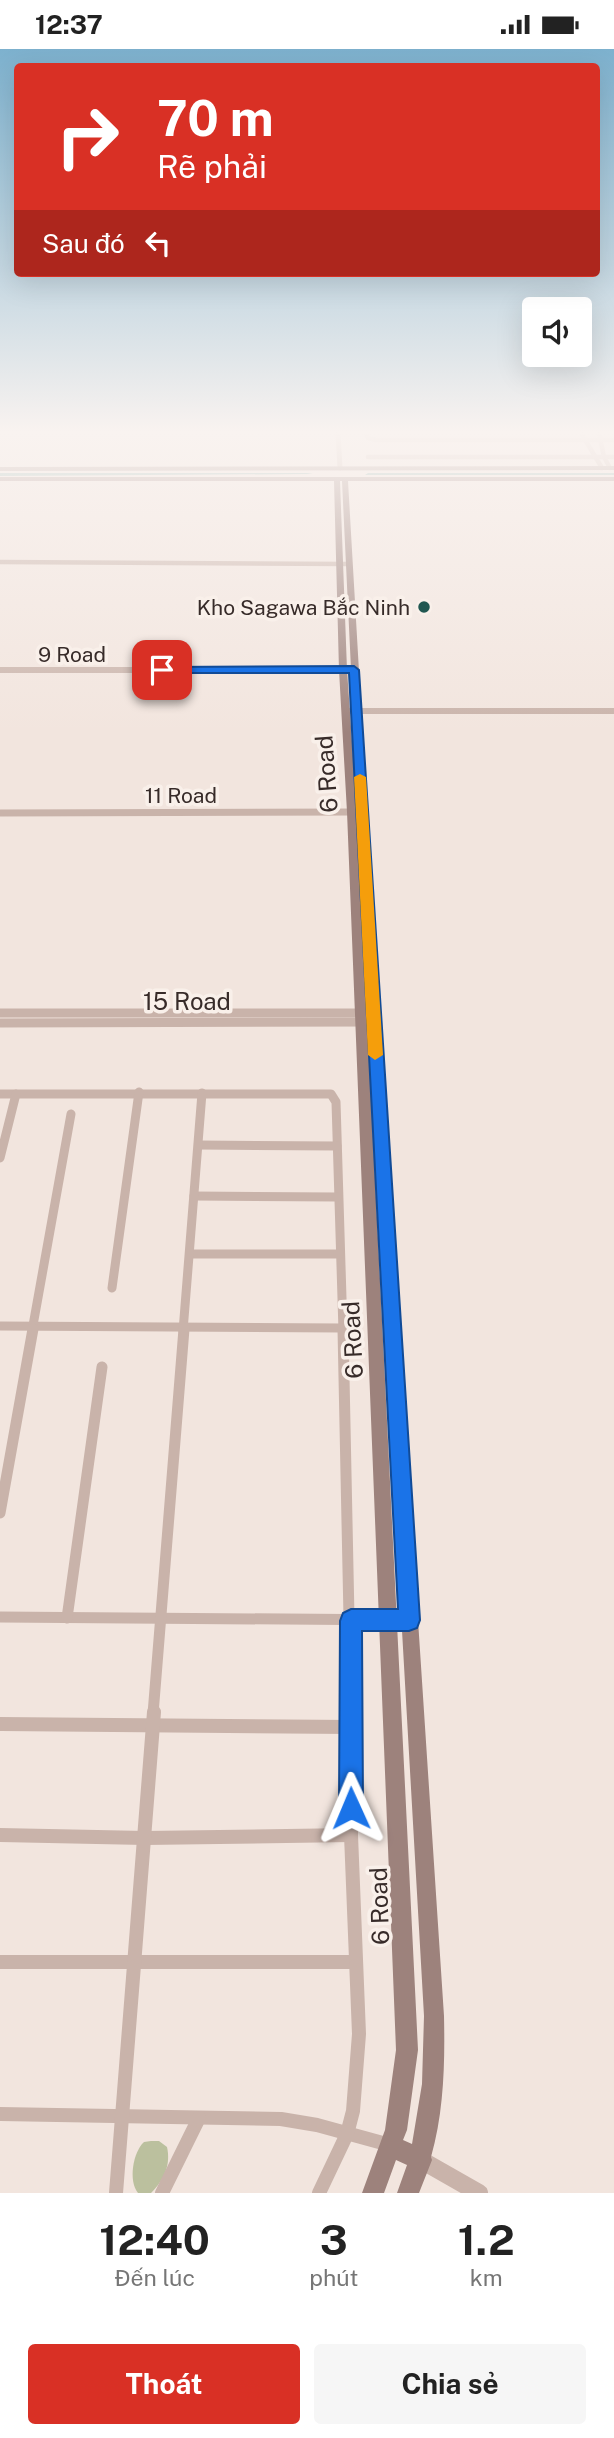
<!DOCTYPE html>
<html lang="vi">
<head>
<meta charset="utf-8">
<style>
  :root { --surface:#fff; --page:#f6f6f6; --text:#222; --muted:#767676; --accent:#d93025 }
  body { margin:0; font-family:"Public Sans",sans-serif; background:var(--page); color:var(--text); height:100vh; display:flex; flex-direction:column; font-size:26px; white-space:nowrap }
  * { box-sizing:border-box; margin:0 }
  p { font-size:23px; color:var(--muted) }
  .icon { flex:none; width:38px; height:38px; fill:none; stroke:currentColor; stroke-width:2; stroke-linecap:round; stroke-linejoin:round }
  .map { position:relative; height:2144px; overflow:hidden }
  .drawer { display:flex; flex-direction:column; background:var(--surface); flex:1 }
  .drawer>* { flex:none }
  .hud { position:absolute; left:14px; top:14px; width:586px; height:214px; border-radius:7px; box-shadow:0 7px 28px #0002; background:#d93025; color:#fff; overflow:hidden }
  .buttons { position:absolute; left:522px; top:248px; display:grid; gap:14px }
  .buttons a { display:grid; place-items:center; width:70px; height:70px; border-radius:7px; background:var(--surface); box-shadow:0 7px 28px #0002; font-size:35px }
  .pin { position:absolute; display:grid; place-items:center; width:60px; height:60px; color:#fff; margin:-30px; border-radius:14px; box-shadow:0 4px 10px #0006 }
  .me { position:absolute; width:77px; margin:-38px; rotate:359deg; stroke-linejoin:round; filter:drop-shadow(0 0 5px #0008) }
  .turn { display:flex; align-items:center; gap:24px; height:147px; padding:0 28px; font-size:32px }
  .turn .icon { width:91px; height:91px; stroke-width:2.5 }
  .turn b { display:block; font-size:49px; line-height:60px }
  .then { display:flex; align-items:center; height:66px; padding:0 28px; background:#0003; gap:14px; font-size:26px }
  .eta { display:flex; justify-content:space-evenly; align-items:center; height:119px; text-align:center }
  .eta b { font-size:42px; font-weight:700; line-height:49px }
  .primary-button { display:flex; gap:14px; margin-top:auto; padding:14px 28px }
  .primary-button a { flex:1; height:80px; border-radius:7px; background:var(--accent); color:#fff; font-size:28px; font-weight:700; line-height:80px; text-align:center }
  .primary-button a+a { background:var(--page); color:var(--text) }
  .status { display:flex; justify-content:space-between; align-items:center; height:49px; padding:0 35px; background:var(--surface); direction:ltr }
  .status svg { height:19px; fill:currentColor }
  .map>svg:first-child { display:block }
  .green { fill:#bbc09e }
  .water { fill:#7eada7 }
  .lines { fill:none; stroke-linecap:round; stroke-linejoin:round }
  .minor-far5 { stroke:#c9b3aa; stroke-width:4.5 }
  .minor-far4 { stroke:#c9b3aa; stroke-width:6 }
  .minor-far3 { stroke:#c9b3aa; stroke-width:7 }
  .minor-far2 { stroke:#c9b3aa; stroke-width:9 }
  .minor-far1 { stroke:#c9b3aa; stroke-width:11 }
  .minor { stroke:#c9b3aa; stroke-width:14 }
  .tertiary-far2 { stroke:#c9b3aa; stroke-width:5 }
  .tertiary-far1 { stroke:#c9b3aa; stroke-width:9 }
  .tertiary { stroke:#c9b3aa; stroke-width:18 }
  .secondary { fill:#9d827c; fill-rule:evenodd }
  .route { fill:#1a73e8; stroke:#114b97; stroke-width:2 }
  .slow { fill:#f59e0b }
  .poi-dot { fill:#215751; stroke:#f9f0ea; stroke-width:2.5 }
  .labels { text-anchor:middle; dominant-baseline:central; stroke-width:7; stroke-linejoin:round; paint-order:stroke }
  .far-poi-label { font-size:21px; fill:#372b29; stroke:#f9f0ea; text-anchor:end }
  .far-street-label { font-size:21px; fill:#372b29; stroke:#f9f0ea }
  .street-label { font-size:24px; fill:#372b29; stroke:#f9f0ea }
</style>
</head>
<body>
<div class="status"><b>12:37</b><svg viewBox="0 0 49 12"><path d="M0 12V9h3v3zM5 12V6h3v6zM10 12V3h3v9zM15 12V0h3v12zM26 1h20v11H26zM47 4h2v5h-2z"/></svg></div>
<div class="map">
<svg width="614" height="2144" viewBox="0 0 614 2144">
  <rect width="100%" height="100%" fill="#f2e5de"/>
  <path class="green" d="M151,2092H159L167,2098C171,2116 164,2131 151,2144H138C128,2132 133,2103 144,2093Z"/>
  <g class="water">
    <path d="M0,424H307L313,425L0,427Z"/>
    <path d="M368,424H614V426H365Z"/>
  </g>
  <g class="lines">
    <g class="minor-far5">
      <path d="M366,384L368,389L376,391H614"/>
      <path d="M581,384L602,419"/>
      <path d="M599,384L604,408L610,419"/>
      <path d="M368,408H614"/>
      <path d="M0,513L348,515"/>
    </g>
    <g class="minor-far4">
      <path d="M0,621H354"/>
      <path d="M345,662H614"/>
    </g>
    <path class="minor-far3" d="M0,764L357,763"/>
    <g class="minor-far2">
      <path d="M0,1045H331L336,1053L343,1282"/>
      <path d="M199,1096L337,1097"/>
      <path d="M0,1109L16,1045"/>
      <path d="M194,1147L337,1148"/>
      <path d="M190,1205H339"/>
      <path d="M112,1239L139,1043"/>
      <path d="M0,1277L342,1279"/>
      <path d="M32,1282L71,1065"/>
      <path d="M183,1282L202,1044"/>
    </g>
    <g class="minor-far1">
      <path d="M343,1280L351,1665"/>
      <path d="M0,1464L33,1280"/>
      <path d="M0,1568L409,1571"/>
      <path d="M67,1569L102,1318"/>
      <path d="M153,1665L184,1280"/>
    </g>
    <g class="minor">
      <path d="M0,1675L350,1678"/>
      <path d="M0,1786L145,1789L351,1786"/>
      <path d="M0,1913H356"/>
      <path d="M0,2065L281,2070L317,2076L390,2096"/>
      <path d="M116,2144L154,1663"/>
      <path d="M162,2144L199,2069"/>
      <path d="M319,2144L347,2085L353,2062L359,1985L351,1786V1663"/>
    </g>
    <path class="tertiary-far2" d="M338,384L340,419"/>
    <g class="tertiary-far1">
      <path d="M0,964H367"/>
      <path d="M0,974L374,973"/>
    </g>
    <path class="tertiary" d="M421,2111L479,2144"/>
    <g class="secondary">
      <path d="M614,417V421L0,422V418Z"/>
      <path d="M0,428H614V432H348L383,1038L444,1967C445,2014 444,2062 431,2108L432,2111L419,2144H397L407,2116L396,2111L384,2144H362L385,2081L396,2001L347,763L339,621L334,432H0ZM340,432H342L371,1038L424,1967L422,2035L412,2095L403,2091L407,2081L418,2001L357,763L347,621Z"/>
    </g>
  </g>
  <linearGradient id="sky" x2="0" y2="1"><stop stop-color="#7db1ce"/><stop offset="0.56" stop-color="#f9f3f0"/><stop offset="1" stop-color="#f9f3f0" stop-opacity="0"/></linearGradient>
  <rect width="614" height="684" fill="url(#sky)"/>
  <path class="route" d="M354,617L359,621L420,1571L417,1579L409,1582H362L363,1759L359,1768L351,1771L342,1768L339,1759L340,1572L343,1564L351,1560H398L349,624H162L156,621L162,618Z"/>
  <path class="slow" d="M360,725L366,728L383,1006L375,1011L368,1006L354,728Z"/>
  <circle class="poi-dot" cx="424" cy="558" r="7"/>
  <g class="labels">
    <g class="far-poi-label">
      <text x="410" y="558">Kho Sagawa Bắc Ninh</text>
    </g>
    <g class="far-street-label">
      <text x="72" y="605">9 Road</text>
      <text x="181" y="746">11 Road</text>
    </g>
    <g class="street-label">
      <text transform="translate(326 725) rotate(-94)">6 Road</text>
      <text x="187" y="952">15 Road</text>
      <text transform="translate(352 1291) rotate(-93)">6 Road</text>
      <text transform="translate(379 1857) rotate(-92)">6 Road</text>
    </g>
  </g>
</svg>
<div class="buttons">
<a><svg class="icon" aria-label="sound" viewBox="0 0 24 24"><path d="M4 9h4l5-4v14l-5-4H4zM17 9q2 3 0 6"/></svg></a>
</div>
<div class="pin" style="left:162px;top:621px;background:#d93025"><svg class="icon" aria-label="arrive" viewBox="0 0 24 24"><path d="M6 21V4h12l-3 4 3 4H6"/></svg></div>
<svg class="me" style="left:351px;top:1759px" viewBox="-20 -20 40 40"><path d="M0-17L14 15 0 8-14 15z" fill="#1a73e8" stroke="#fff" stroke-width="4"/></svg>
<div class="hud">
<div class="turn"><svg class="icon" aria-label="right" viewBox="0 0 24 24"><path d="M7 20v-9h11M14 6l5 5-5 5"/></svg><div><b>70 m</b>Rẽ phải</div></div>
<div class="then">Sau đó<svg class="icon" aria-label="left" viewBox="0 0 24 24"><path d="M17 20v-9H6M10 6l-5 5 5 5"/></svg></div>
</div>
</div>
<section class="drawer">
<div class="eta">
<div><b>12:40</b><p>Đến lúc</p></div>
<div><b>3</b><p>phút</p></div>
<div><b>1.2</b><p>km</p></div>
</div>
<div class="primary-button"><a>Thoát</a><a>Chia sẻ</a></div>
</section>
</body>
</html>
